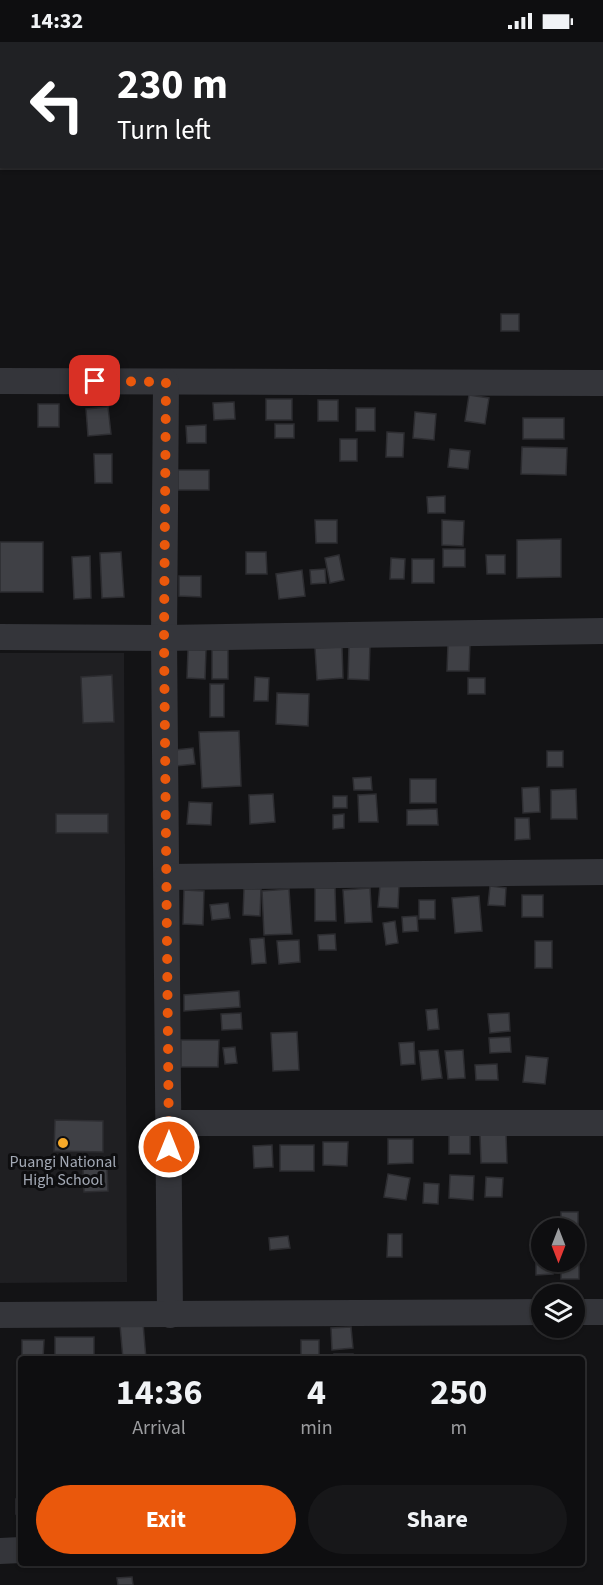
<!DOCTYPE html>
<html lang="en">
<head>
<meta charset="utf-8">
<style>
  :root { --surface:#0e0e10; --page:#171719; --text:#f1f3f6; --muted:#9b9c9f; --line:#2e2e30; --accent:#ea580c }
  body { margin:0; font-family:"Source Sans 3",sans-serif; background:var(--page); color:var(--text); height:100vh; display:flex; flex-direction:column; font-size:22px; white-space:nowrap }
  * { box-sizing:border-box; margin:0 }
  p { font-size:20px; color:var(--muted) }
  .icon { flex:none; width:33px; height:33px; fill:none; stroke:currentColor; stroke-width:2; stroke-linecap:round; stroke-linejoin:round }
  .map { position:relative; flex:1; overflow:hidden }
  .panel { position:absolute; left:18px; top:1314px; width:567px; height:210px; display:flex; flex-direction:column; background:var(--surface); border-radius:6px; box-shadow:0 2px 4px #0004,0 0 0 2px var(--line) }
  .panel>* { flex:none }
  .guide { position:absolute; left:0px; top:0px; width:603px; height:126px; box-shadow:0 2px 4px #0004,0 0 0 2px var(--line); background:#202124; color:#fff; overflow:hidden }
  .needle { width:39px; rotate:180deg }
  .fabs { position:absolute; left:531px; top:1176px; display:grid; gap:12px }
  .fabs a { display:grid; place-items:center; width:54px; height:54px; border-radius:50%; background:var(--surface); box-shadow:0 2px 4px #0004,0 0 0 2px var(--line); font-size:30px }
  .pin { position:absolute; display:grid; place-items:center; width:51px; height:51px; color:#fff; margin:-26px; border-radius:12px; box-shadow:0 3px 9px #0006 }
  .me { position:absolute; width:66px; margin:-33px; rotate:0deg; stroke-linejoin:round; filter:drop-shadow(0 0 4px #0008) }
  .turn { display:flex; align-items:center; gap:21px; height:126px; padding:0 18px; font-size:27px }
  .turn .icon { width:78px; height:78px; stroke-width:2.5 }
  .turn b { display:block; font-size:42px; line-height:51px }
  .eta { display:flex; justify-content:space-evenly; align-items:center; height:102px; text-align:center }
  .eta b { font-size:36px; font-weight:700; line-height:42px }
  .cta { display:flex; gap:12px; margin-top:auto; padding:12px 18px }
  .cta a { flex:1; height:69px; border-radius:36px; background:var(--accent); color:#fff; font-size:24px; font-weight:700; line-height:69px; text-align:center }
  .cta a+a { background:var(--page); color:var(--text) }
  .status { display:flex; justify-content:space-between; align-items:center; height:42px; padding:0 30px; background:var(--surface); direction:ltr }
  .status svg { height:16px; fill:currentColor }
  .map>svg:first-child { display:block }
  .built { fill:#1f1f22 }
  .building { fill:#3f4045; stroke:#2d2d31; stroke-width:1.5 }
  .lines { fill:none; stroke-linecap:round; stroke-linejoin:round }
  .minor { stroke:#34353a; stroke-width:26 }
  .route { stroke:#ea580c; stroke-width:10; stroke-dasharray:0 18 }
  .poi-dot { fill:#f8aa29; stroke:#0e0e10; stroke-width:2 }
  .labels { text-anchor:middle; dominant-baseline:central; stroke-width:6; stroke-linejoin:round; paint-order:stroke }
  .poi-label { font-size:16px; fill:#a4aab6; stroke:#0e0e10 }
</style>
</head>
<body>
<div class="status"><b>14:32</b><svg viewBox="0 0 49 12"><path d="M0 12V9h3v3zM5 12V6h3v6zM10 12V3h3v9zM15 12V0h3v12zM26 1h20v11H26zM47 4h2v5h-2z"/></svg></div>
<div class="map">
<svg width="603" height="1543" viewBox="0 0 603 1543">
  <rect width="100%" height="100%" fill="#131315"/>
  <path class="built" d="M0,611H124L127,1240L0,1241Z"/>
  <g class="building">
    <rect x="501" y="272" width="18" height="17"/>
    <path d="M469,353L489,356L485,382L465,379Z"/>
    <rect x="266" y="357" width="26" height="21"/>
    <rect x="318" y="358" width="20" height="21"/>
    <path d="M234,360L235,377L214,378L213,361Z"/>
    <rect x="38" y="362" width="21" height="23"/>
    <path d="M108,365L111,392L88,394L86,367Z"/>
    <rect x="356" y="366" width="19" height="23"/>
    <path d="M415,370L436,372L434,398L413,396Z"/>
    <rect x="523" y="376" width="41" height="21"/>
    <rect x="275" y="382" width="19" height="14"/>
    <path d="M206,383V401H187L186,384Z"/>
    <path d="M387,390L404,391L403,415H386Z"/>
    <rect x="340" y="397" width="17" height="22"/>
    <path d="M522,405L567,406L566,433L521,432Z"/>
    <path d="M450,407L470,409L468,427L448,425Z"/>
    <path d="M94,412H112V441H95Z"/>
    <rect x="178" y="428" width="31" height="20"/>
    <path d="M445,454V471H428L427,455Z"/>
    <path d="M315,478H337V501H316Z"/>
    <path d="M442,478L464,479L463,504L442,503Z"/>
    <path d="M561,497V535L517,536V498Z"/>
    <rect x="0" y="500" width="43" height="50"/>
    <rect x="443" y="507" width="22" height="18"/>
    <path d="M121,510L124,555L102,556L100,511Z"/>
    <path d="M246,510H266L267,532H246Z"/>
    <path d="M339,513L344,538L330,541L325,516Z"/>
    <path d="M486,513H505V532H487Z"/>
    <path d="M90,514L91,556L74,557L72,515Z"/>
    <path d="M391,516L405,517L404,537H390Z"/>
    <rect x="412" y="517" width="22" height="24"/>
    <path d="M325,527L326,541L311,542L310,528Z"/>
    <path d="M302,528L305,554L279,557L276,532Z"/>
    <path d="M179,534H201V555L179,554Z"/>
    <path d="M448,601H470L469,629H447Z"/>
    <path d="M349,602H370L369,638L348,637Z"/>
    <path d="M342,605L343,636L317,638L315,606Z"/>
    <path d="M188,608H206L205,637L187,636Z"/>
    <rect x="212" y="608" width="16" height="29"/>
    <path d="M112,633L114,680L83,681L81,635Z"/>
    <path d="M255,635L269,636L268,659H254Z"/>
    <rect x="468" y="636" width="17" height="16"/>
    <rect x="210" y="642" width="14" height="33"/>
    <path d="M277,651L309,652L308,684L276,682Z"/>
    <path d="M239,689L241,744L202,746L199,690Z"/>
    <path d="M193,706L195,722L176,724L175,708Z"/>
    <rect x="547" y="709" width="16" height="16"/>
    <path d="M371,735L372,748H354L353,736Z"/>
    <rect x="410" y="737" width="26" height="24"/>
    <path d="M539,745L540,770L523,771L522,746Z"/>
    <path d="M576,747L577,777H551V748Z"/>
    <path d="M273,752L275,780L250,782L249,753Z"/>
    <path d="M376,752L378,780H359L358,753Z"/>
    <rect x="333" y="754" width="14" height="12"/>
    <path d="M189,760L212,761L211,783L187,782Z"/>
    <path d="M437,767L438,783H407V768Z"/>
    <rect x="56" y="772" width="52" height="19"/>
    <path d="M344,772V786L333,787V773Z"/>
    <path d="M515,776H529L530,797L515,798Z"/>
    <path d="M380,843L399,844L398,866L378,865Z"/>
    <path d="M490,844L506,846L505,864L488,863Z"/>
    <path d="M315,846H335L336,879H315Z"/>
    <path d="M370,846L372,880L345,881L343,848Z"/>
    <path d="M244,847H261L260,874L243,873Z"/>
    <path d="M289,847L292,892L264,893L262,849Z"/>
    <path d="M184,848L204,849L203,883L183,882Z"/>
    <rect x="522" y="853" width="21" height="22"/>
    <path d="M479,854L482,889L455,891L452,856Z"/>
    <rect x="419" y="858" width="16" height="19"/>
    <path d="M228,861L230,876L212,878L210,863Z"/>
    <path d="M417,874L418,889L403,890L402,875Z"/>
    <path d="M395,879L398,901L386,903L383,881Z"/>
    <path d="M335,892L336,908H319L318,893Z"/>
    <path d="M264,896L266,921L252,922L250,897Z"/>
    <path d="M299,898L300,920L279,922L277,899Z"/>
    <rect x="535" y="899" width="17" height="27"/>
    <path d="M239,949L240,965L184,969V953Z"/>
    <path d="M437,967L439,987L428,988L426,968Z"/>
    <path d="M241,971L242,987L222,988L221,972Z"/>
    <path d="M509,971L510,989L490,991L488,972Z"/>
    <path d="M297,990L299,1028L273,1029L271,991Z"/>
    <path d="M510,995L511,1010L490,1011L489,996Z"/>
    <path d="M181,998H219L218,1025H181Z"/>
    <path d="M414,1000L415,1022L401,1023L399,1001Z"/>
    <path d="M235,1005L237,1021L225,1022L223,1006Z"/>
    <path d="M438,1008L442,1036L422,1038L419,1009Z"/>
    <path d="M463,1008L465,1036L448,1037L445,1009Z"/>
    <path d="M526,1014L548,1016L545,1042L523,1040Z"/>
    <path d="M497,1022L498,1038H476L475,1023Z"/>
    <path d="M55,1078L103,1079V1110L54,1109Z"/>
    <rect x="449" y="1087" width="21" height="25"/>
    <path d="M506,1092L507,1121H481L480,1093Z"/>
    <path d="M388,1097H413V1121L388,1122Z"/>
    <path d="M323,1100H348L347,1124L323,1123Z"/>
    <path d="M272,1103L273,1125L254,1126L253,1104Z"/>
    <rect x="280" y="1103" width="34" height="26"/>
    <path d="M107,1126L108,1149L84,1150L83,1127Z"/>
    <path d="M388,1132L410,1136L406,1158L384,1155Z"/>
    <path d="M450,1133L474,1134L473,1158L449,1156Z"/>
    <path d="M486,1135L503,1136L502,1155H485Z"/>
    <path d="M424,1141L439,1142L438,1162L423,1161Z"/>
    <path d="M561,1170H578V1195H574V1186H561Z"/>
    <path d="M388,1192H402V1215H387Z"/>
    <path d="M288,1194L290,1206L270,1208L269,1196Z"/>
    <path d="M574,1208H579V1237H561V1220H574Z"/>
    <path d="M536,1211H542V1220H553V1232L536,1233Z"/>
    <path d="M143,1281L146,1317H123L120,1283Z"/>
    <path d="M351,1285L353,1306L332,1308L331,1286Z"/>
    <rect x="55" y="1295" width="39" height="22"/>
    <path d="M22,1298H44L43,1317H22Z"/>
    <rect x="301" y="1298" width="18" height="19"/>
    <rect x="334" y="1312" width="19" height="5"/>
    <path d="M21,1389V1430H19L18,1390Z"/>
    <rect x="16" y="1457" width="5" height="15"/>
    <path d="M132,1535L133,1543H118L117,1536Z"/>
  </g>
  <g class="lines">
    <g class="minor">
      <path d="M0,339L603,341"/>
      <path d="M166,340L164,596L170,1273"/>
      <path d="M0,595L164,596L603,589"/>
      <path d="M167,835L603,830"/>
      <path d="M169,1081H603"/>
      <path d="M574,1270H603"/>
      <path d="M0,1273L542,1270"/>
      <path d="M0,1509L21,1508"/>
    </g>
  </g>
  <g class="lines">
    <path class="route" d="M95,339L166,340L164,596L169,1105"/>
  </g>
  <circle class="poi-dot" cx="63" cy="1101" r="6"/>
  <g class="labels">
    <g class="poi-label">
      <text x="63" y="1120">Puangi National<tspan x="63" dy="18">High School</tspan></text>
    </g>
  </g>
</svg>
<div class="fabs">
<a><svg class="needle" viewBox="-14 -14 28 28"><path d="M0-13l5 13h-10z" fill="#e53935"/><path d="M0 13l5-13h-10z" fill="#9b9c9f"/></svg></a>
<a><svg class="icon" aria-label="layers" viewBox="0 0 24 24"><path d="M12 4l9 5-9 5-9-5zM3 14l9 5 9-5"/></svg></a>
</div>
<div class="pin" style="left:95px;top:339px;background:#d93025"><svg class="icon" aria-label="arrive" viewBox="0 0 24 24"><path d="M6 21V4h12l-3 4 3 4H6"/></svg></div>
<svg class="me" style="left:169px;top:1105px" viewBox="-20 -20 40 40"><circle r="17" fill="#ea580c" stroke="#fff" stroke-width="3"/><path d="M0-11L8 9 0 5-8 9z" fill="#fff"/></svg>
<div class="guide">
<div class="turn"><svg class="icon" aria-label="left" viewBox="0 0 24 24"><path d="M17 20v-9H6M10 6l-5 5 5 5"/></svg><div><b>230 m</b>Turn left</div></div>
</div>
<section class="panel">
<div class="eta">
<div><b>14:36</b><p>Arrival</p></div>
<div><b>4</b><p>min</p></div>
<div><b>250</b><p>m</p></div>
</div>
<div class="cta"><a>Exit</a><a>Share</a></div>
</section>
</div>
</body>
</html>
